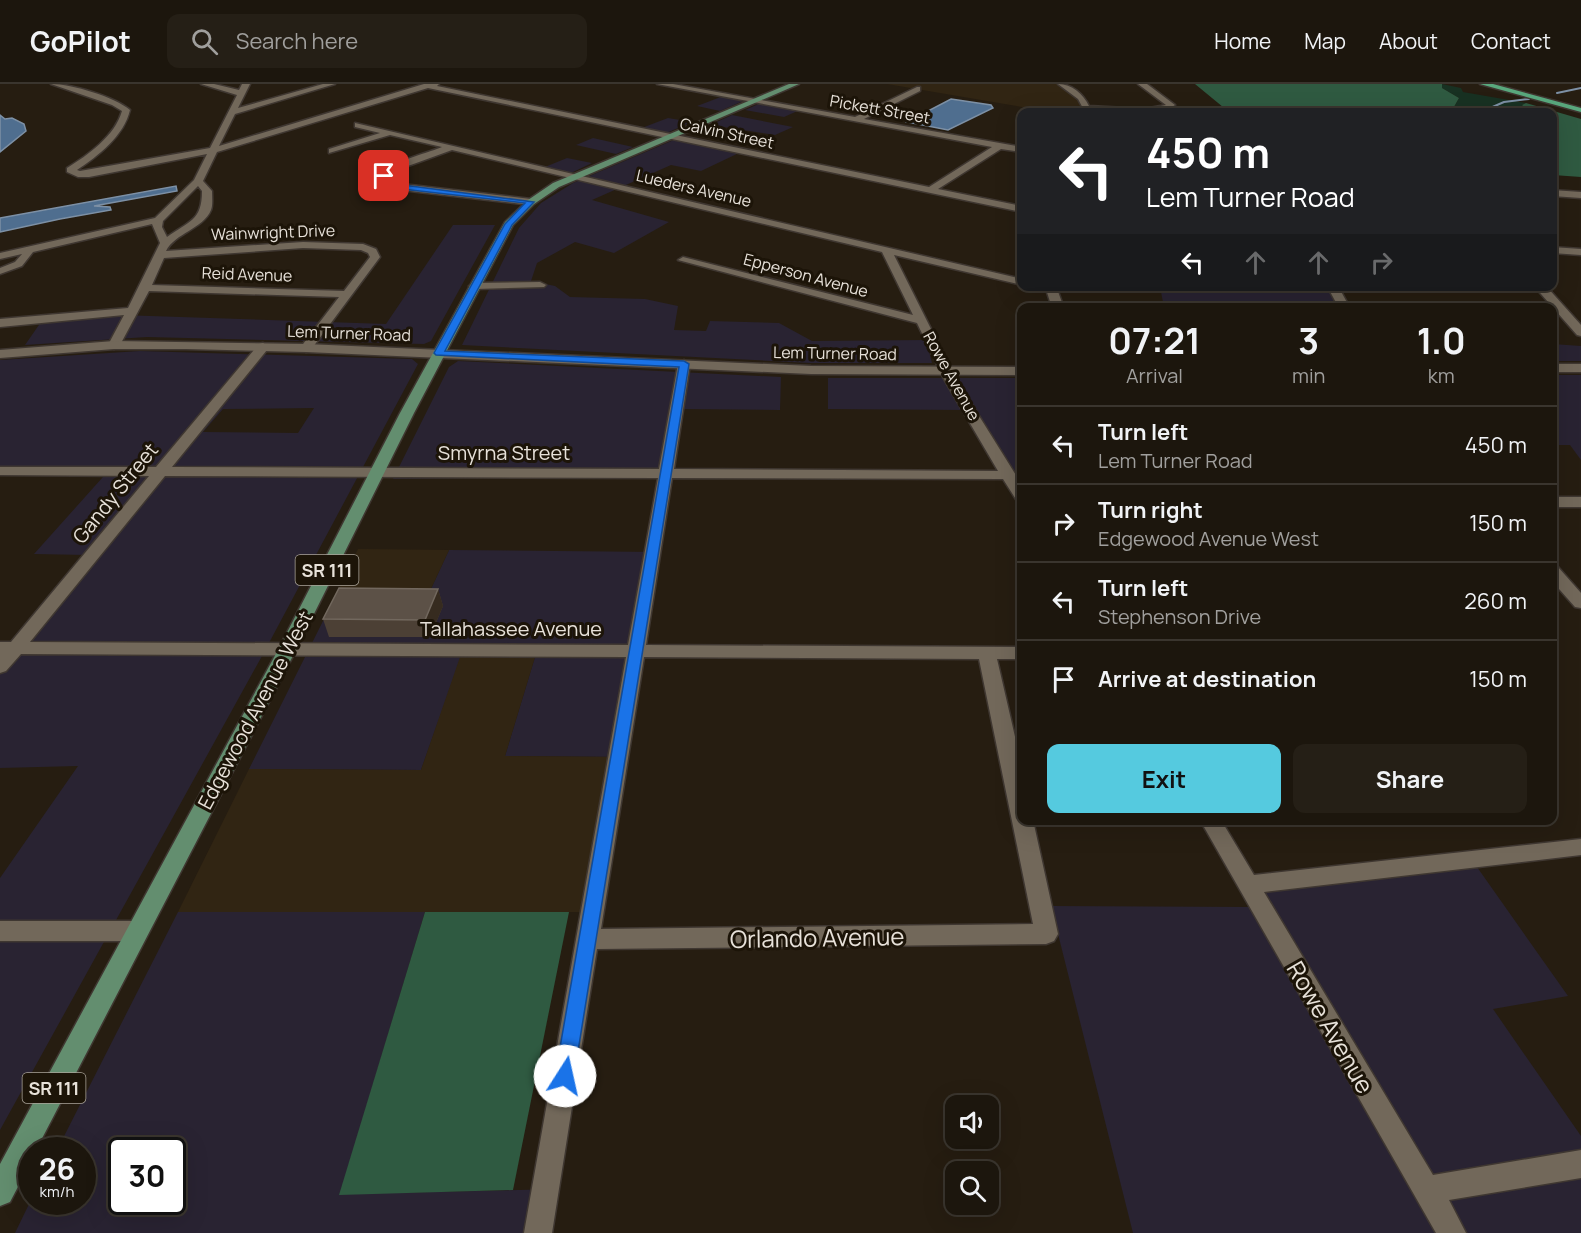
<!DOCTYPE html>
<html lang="en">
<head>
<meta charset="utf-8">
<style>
  :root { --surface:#1c160d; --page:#251f16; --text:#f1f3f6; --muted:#a09f9d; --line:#3a352e; --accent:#55cadf }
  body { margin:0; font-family:Manrope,sans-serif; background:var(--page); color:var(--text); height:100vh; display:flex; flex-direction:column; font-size:22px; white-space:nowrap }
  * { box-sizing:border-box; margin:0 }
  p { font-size:20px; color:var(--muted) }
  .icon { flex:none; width:33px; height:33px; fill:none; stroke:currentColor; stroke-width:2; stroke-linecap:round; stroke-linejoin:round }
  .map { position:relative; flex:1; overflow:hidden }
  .drawer { position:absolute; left:1017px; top:219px; width:540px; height:522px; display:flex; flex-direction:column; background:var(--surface); border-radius:12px; box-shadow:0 6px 24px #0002,0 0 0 2px var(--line) }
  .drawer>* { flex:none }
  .banner { position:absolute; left:1017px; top:24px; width:540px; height:183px; border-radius:12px; box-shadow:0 6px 24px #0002,0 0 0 2px var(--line); background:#202124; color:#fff; overflow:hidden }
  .controls { position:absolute; left:945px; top:1011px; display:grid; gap:12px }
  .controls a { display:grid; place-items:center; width:54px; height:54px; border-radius:12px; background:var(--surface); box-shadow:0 6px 24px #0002,0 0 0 2px var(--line); font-size:30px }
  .speed { position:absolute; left:18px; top:1053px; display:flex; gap:12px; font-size:30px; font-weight:700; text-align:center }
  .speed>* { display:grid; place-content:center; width:78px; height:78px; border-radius:50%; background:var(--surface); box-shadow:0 6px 24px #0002,0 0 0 2px var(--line); line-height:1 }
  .speed small { font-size:15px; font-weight:400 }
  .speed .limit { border:3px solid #111; border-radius:9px; background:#fff; color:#111 }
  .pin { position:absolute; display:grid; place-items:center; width:51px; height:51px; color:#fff; margin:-26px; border-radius:12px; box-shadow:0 3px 9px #0006 }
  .me { position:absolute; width:66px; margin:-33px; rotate:10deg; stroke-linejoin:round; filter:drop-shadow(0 0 4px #0008) }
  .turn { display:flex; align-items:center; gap:21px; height:126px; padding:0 30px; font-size:27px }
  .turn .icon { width:78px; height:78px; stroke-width:2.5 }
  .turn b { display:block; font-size:42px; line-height:51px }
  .lanes { display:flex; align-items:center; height:57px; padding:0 30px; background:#0003; justify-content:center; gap:30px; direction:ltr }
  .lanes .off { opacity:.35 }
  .eta { display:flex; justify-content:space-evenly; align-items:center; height:102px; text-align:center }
  .eta b { font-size:36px; font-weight:700; line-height:42px }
  .primary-button { display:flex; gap:12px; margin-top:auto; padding:12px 30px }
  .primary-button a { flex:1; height:69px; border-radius:12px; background:var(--accent); color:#111; font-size:24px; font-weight:700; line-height:69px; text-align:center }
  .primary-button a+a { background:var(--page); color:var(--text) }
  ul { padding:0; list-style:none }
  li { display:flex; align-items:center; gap:18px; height:78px; padding:0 30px; border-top:2px solid var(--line) }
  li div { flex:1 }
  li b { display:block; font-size:22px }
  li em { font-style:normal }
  header { display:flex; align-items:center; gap:36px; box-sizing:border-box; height:84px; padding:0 30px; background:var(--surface); border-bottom:2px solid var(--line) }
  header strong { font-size:28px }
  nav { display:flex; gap:33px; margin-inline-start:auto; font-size:21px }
  .search { width:420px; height:54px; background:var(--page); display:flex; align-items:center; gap:15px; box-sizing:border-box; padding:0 21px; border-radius:12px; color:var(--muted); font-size:22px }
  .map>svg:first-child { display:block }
  .commercial { fill:#292332; fill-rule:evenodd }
  .built { fill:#312513 }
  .green { fill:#183122 }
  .forest { fill:#2f5a41 }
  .water { fill:#4f6e8f; stroke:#7d90a5; stroke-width:1.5 }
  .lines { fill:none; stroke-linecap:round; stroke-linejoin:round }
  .stream { stroke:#7d90a5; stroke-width:2 }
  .minor-casing { stroke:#3f3731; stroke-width:3 }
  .secondary-casing { stroke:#3f3731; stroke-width:3 }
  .primary-casing { stroke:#3f3731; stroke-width:3 }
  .motorway-casing { stroke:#3f3731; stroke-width:3 }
  .minor { fill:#72685a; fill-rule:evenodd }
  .secondary { fill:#72685a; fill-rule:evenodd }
  .primary { fill:#638e6f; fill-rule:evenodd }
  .motorway { fill:#59a87d; fill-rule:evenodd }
  .wall { fill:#4c4035 }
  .shaded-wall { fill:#362b1f }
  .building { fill:#5c5147; stroke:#72685e; stroke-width:1.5 }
  .route { fill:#1a73e8; stroke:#114b97; stroke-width:1.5 }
  .labels { text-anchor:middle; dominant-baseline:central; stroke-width:6; stroke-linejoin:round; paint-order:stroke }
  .far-street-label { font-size:16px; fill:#e7e1d9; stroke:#1c1408 }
  .shield { fill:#1c1408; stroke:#aaa49a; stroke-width:1.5 }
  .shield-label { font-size:18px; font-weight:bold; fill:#e7e1d9 }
  .street-label { font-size:20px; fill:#e7e1d9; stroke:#1c1408 }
  .near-street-label { font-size:24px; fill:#e7e1d9; stroke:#1c1408 }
</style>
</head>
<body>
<header>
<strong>GoPilot</strong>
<div class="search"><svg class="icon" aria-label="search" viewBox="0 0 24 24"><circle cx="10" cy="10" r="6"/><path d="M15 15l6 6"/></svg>Search here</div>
<nav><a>Home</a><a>Map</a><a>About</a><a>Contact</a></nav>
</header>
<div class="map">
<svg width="1581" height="1149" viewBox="0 0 1581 1149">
  <rect width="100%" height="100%" fill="#261d11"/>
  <g class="commercial">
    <path d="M726,11L748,15L720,27L697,22Z"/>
    <path d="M763,18L802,25L784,33L745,26Z"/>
    <path d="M732,31L793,43L775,51L710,41Z"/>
    <path d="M668,34L692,38L664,50L639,45Z"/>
    <path d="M593,54L633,63L616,70L576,61Z"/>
    <path d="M676,55L741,68L701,87L671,81L592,116L669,138L614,169L575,158L537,179L531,197L555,202L570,213L645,215L678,222L674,246L706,247L710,237L779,239L812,257L926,256L932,279H810L462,261L519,144L541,119L573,99Z"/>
    <path d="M567,74L592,79L571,89L545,83Z"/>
    <path d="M453,141H495L431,257L424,260L147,253L25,261L41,238L120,231L386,240Z"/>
    <path d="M1160,203H1328L1338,220L1396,223H1164Z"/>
    <path d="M1553,260L1581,262V277H1553Z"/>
    <path d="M140,267L412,275L418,280L262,572L0,1046V794L78,682L0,684V573L87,471L34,470L111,384L0,383V276ZM314,324L298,349L203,348L223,325Z"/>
    <path d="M458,277L781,293L780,326L683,325L670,392L393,395L449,283Z"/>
    <path d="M1552,291H1581V376L1570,361H1553Z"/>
    <path d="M828,294H1021V425L963,326L828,325Z"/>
    <path d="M449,466L657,468L625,673L505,672L535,573H461L421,686L249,685L331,521L423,522Z"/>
    <path d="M1477,783L1568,912L1493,925L1581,1052V1149H1133L1051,822L1250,823L1243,807Z"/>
    <path d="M178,828H425L340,1110L560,1105L552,1149H15L31,1116L82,1118V1066H57ZM122,1066H172V1118H122Z"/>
  </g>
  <g class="built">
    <path d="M887,0H1060L1074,11L1086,28H1052Z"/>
    <path d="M358,465L449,466L423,522L331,521Z"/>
    <path d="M460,573H535L505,672L625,673L600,828H178L249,685L421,686Z"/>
  </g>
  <path class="green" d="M1442,0L1461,4L1463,8L1526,19L1522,21L1528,27L1533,28H1451L1459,14L1442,4Z"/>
  <g class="forest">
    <path d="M1195,0H1442V4L1459,14L1451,28H1229Z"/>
    <path d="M1526,19L1581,35V93L1553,91V39L1559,36L1553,34L1552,28L1528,27L1522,21Z"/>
    <path d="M425,828H569L513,1106L339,1111Z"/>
  </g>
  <g class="water">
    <path d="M951,15L991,21L993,24L948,46L907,38Z"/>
    <path d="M0,31L5,35L12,34L24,40L26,47L0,68Z"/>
    <path d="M176,102L177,107L94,122L110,123L111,126L60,135L0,148V134Z"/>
  </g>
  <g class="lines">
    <g class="stream">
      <path d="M1557,9L1581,4"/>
      <path d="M1481,28L1504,18L1529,15"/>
    </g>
    <g class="minor-casing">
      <g id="minor">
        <path d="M51,0C72,0 115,13 130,26C124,52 98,72 77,86L80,87L210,64L237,11L201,0H214L239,6L242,0H250L238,24L323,0H335L235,30L219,62L424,0H439L437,2L929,103L992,63L657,0H673L855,33L917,3H920V7L864,35L1022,63V68L1001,65L938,105L1022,122V128L428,4L217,68L203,97L212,107C212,113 213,121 211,126C203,145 175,149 166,167L303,158L363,160L376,165L380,173L310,267L306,268L300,264L339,213L149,207L120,261L114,265L108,261L124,231L0,243V235L128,224L160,159L152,140L33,168L22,182L0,190V184L15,178L22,170L0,175V169L155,134L194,96L207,70L89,93H78L67,88V84C88,71 115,52 122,27L112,21ZM198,102L202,107C202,137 189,137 167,153L162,143L163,137ZM303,164L361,166L368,169L370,173L344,207L152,201L164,174Z"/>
        <path d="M1058,0C1072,0 1083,10 1089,22L1144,25L1166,21L1138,0H1147L1175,21C1158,35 1114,28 1092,27L1093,28H1085L1078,15Z"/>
        <path d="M355,39L1022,195V201L894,171L956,295L1022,401V418L1017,417L1003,395L672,394L646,561L1022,563V575H997L1022,683V736H1033L1058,850L1054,857L1046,860L597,865L552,1149H524L626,573L21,570L6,587L0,589V558H11L149,392L0,391V383H156L259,260L263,259L269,263L267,266L172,383L659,385L678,280L684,276L690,280L674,385L998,387L944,295L917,239L678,176L683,173L913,231L882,168L452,66L397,86L389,92L402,100L531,115L536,118L531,121L401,106L389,102L379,92C395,76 422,71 442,63L390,51L329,69V65L380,49L355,43ZM165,392L658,394L628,561L30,558ZM644,573L979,575L1033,840L601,845Z"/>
        <path d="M1552,106L1581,108V114L1552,112Z"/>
        <path d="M1552,163L1581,165V171L1552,169Z"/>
        <path d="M540,198L546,201L544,203L475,205L469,202L475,199Z"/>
        <path d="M1045,202H1056L1064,224H1052Z"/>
        <path d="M1327,202H1338L1350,224H1339Z"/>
        <path d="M1534,202H1546L1581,241V252L1577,251Z"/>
        <rect x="1552" y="413" width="29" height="10"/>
        <path d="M1552,481L1558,483L1581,509V524L1575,523L1552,497Z"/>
        <path d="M1200,736H1221L1254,791L1581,755V771L1264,808L1433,1091L1581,1066V1094L1449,1116L1466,1149H1436Z"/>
        <path d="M0,837H137L145,840L149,847L145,854L137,857H0Z"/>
      </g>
    </g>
    <g class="secondary-casing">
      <g id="secondary">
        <path d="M114,257L306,260L811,282L1022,283V291L811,290L306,268L186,265H114L0,274V266Z"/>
        <rect x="1552" y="280" width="29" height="8"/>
      </g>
    </g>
    <g class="primary-casing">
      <path id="primary" d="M789,0H799L559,103L534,120L513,141L414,329L296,566L36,1066H32V1076L10,1118L0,1122V1080L278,566L400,329L505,138L528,116L553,99Z"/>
    </g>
    <g class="motorway-casing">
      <path id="motorway" d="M1480,0H1493L1581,24V28Z"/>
    </g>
    <use href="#minor" class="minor"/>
    <use href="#secondary" class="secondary"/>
    <use href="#primary" class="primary"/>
    <use href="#motorway" class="motorway"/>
  </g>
  <path class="wall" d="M438,505L443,522L430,553H329L323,535Z"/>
  <path class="shaded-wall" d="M438,505L443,522L430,553L425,536Z"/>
  <path class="building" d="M339,504L438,505L425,536L323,535Z"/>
  <path class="route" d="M384,90L389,95L403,101L534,118L512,141L445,267L684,277L689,280L574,992L572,998L565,1001L558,998L555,992L679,283L436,271L434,269L505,140L525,119L402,105L384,98L381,92Z"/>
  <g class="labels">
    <g class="far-street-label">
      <text transform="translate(880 25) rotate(10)">Pickett Street</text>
      <text transform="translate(727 49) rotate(12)">Calvin Street</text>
      <text transform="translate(694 104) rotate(13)">Lueders Avenue</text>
      <text transform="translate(273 148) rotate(-2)">Wainwright Drive</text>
      <text transform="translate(247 190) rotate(2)">Reid Avenue</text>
      <text transform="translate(806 191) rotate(15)">Epperson Avenue</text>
      <text transform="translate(349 249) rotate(2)">Lem Turner Road</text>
      <text transform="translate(835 269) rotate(1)">Lem Turner Road</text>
      <text transform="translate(952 292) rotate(61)">Rowe Avenue</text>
    </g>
    <g class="shield">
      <rect x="295.5" y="471" width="63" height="30" rx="4.5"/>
      <rect x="22.5" y="989" width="63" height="30" rx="4.5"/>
    </g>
    <g class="shield-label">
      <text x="327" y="486">SR 111</text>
      <text x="54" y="1004">SR 111</text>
    </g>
    <g class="street-label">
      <text x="504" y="368">Smyrna Street</text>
      <text transform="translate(115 409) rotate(-51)">Gandy Street</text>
      <text x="511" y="544">Tallahassee Avenue</text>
      <text transform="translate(255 626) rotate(-62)">Edgewood Avenue West</text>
    </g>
    <g class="near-street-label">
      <text transform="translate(817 853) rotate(-1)">Orlando Avenue</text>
      <text transform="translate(1331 943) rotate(60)">Rowe Avenue</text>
    </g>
  </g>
</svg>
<div class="controls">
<a><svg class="icon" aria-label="sound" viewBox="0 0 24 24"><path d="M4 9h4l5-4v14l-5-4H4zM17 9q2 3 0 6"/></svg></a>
<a><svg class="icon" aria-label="search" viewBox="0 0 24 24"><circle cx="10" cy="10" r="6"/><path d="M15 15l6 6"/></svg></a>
</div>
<div class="speed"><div>26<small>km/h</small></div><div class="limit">30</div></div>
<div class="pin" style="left:384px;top:92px;background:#d93025"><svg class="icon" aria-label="arrive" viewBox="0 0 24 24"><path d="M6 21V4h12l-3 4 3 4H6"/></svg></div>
<svg class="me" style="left:565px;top:992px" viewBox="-20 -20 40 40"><circle r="19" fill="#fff"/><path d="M0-13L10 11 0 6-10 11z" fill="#1a73e8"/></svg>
<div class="banner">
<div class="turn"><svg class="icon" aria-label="left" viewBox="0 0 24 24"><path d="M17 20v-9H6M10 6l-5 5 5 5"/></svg><div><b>450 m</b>Lem Turner Road</div></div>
<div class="lanes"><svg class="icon" aria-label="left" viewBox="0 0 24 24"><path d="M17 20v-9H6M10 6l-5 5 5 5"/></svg><svg class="icon off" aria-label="ahead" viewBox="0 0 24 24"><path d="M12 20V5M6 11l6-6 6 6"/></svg><svg class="icon off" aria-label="ahead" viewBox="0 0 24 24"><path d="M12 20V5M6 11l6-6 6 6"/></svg><svg class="icon off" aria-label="right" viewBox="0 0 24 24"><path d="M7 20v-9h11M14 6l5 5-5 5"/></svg></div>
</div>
<section class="drawer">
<div class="eta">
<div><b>07:21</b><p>Arrival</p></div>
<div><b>3</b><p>min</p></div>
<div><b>1.0</b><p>km</p></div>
</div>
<ul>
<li><svg class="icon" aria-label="left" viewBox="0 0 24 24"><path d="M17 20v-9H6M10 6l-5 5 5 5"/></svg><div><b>Turn left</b><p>Lem Turner Road</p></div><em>450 m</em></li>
<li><svg class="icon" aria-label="right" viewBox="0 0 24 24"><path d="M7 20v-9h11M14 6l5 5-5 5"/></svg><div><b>Turn right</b><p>Edgewood Avenue West</p></div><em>150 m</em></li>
<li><svg class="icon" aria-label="left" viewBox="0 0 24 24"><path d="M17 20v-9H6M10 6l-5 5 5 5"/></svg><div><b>Turn left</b><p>Stephenson Drive</p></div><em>260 m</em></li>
<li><svg class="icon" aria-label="arrive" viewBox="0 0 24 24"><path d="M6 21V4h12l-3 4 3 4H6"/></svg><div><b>Arrive at destination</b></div><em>150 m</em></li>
</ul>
<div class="primary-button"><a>Exit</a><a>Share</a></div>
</section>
</div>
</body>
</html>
